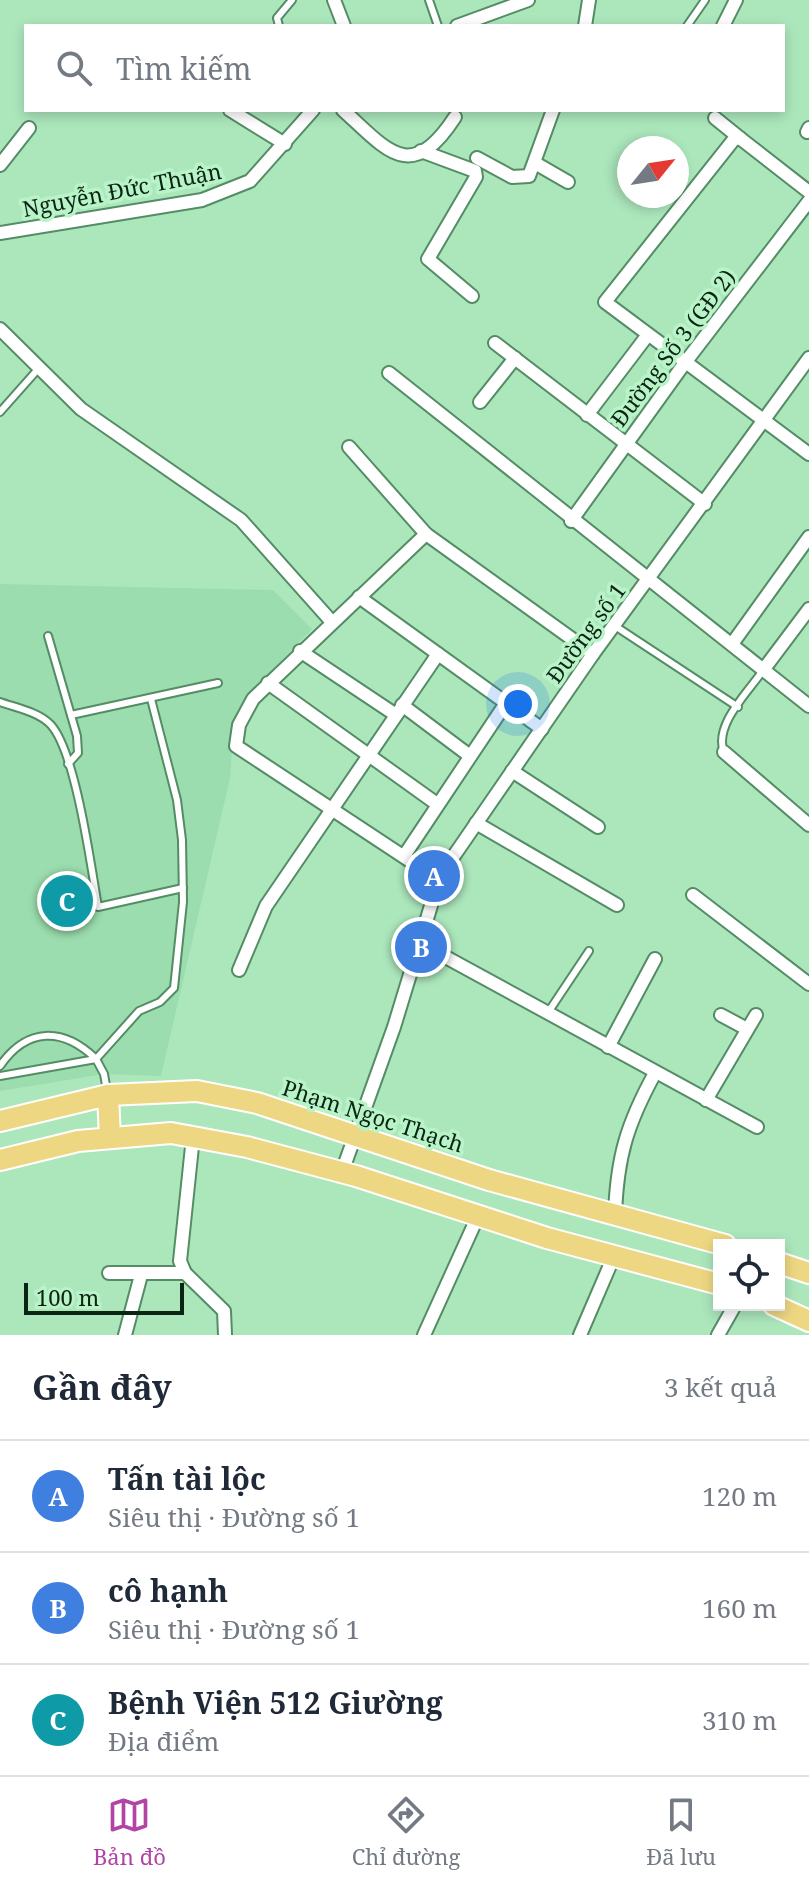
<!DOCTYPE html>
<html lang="vi">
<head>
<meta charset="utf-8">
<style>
	body { margin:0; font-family:"Noto Serif",serif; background:#f2f2f3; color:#1f2937 }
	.controls { position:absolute; right:24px; bottom:24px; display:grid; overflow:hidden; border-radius:0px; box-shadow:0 4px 12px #0003 }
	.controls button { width:72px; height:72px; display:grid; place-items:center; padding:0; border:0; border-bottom:2px solid #e0e1e3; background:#fff; color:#1f2937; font:40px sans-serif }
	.compass { position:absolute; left:617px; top:136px; width:72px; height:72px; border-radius:50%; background:#fff; box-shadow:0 4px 12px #0003; rotate:60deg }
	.scale { position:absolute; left:24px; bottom:20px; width:160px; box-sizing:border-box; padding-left:8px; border:4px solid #0c2414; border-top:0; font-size:22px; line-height:28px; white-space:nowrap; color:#0c2414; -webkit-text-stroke:6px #b9f4c9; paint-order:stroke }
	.you { position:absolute; left:518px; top:704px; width:28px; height:28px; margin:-20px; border:6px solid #fff; border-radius:50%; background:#1a73e8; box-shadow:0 0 0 12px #1a73e833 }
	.badge { display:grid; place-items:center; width:52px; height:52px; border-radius:50%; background:#b144a4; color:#fff; font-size:26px; font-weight:700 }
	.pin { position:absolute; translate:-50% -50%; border:4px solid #fff; box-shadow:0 2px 8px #0006 }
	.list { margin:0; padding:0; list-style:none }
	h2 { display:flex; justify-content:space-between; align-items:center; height:104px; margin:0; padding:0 32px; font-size:34px }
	h2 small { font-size:26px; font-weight:400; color:#747a83 }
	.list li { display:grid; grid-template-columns:52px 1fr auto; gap:24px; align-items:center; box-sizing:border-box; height:112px; padding:0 32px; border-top:2px solid #e0e1e3 }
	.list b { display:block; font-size:30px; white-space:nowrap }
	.list p { margin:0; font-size:26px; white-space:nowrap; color:#747a83 }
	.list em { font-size:26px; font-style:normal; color:#747a83 }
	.icon { flex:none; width:44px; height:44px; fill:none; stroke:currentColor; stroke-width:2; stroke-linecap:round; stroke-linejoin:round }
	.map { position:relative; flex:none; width:809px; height:1335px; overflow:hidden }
	.search { position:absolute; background:#fff; box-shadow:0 4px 12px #0003; left:24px; right:24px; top:24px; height:88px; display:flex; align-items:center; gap:20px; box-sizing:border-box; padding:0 28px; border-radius:0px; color:#747a83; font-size:30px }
	.sheet { height:440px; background:#fff }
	nav { display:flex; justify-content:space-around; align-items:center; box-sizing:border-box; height:112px; border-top:2px solid #e0e1e3; background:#fff; font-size:22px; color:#747a83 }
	nav a { display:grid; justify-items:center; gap:4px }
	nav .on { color:#b144a4 }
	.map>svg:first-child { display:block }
</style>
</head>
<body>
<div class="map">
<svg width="809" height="1335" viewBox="0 0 809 1335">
	<rect width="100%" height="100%" fill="#ace7bc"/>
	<path fill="#9bddae" d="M 0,584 L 273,590 L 312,629 L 247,696 L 234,723 L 230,778 L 161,1076 L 104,1074 L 0,1091 Z"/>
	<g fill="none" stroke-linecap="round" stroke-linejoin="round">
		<g stroke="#548c65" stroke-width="10">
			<g id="service">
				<path d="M 429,0 L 438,26"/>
				<path d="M 279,26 L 277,18 L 292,0"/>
				<path d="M 687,26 L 705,0"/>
				<path d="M 0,412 L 39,368"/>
				<path d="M 615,626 L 738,707"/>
				<path d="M 48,636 L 77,736 L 78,753 L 68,764"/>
				<path d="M 0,702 C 17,708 39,712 51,725 C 76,753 91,867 98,907 L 183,888"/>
				<path d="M 71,715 L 218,683"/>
				<path d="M 724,752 C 713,725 750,690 764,669"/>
				<path d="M 547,1014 L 589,951"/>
				<path d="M 0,1066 C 27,1027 63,1027 96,1059"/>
				<path d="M 0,1076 L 96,1059"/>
				<path d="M 107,1091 L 104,1074 L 96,1059 L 139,1011 L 160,1002 L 174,988 L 183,902 L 182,840 L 177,800 L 151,699"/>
			</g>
		</g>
		<g stroke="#548c65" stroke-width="16">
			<g id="minor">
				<path d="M 334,0 L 344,26"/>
				<path d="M 457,26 L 528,0"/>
				<path d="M 585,26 L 589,0"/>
				<path d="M 723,26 L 736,0"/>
				<path d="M 230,110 L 285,144"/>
				<path d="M 343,110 C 387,150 411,185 455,117"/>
				<path d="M 715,118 L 741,139"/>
				<path d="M 807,132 L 809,128"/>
				<path d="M 421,151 L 475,171 L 476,177 L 428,259 L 472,296"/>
				<path d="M 477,158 L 512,177 L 529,176 L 553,110"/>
				<path d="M 535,163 L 568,182"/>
				<path d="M 0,165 L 29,128"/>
				<path d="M 809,192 L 741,139 L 735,138 L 605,302 L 809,454"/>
				<path d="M 0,233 L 202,200 L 250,181 L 313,110"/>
				<path d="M 0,329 L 81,409 L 241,520 L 331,621"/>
				<path d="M 495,343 L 705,504"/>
				<path d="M 389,373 L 809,706"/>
				<path d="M 480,402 L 515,358"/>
				<path d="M 587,415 L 647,336"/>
				<path d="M 349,447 L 426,534 L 593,654"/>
				<path d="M 571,521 L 684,364 L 809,201"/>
				<path d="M 426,534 L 253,699 L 239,725 L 236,746 L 439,880"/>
				<path d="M 359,597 L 542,729"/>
				<path d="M 732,644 L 809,537"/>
				<path d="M 300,651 L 396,715"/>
				<path d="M 764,669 L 809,609"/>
				<path d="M 268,683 L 437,804"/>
				<path d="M 402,705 L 470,756"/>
				<path d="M 724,752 L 809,825"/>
				<path d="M 512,771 L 598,827"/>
				<path d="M 476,823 L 617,905"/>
				<path d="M 404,856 L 506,703"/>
				<path d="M 693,895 L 809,984"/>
				<path d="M 418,942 L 757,1127"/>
				<path d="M 239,970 L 266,906 L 438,654"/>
				<path d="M 721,1015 L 747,1029"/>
				<path d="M 608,1047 L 655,959"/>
				<path d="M 706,1100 L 756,1015"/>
				<path d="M 193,1137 L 180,1261 L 185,1273 L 224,1311 L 225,1335"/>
				<path d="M 342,1172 L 394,1027 L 440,876 L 593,654 L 809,358"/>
				<path d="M 615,1215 C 617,1157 627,1124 655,1073"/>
				<path d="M 109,1273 L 185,1273"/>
				<path d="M 125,1335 L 141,1275"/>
				<path d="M 424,1335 L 478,1216"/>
				<path d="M 580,1335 L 614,1256"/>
				<path d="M 718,1335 L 735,1305"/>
			</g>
		</g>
		<g stroke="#fff" stroke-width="24">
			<g id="primary">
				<path d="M 108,1095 L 110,1138"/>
				<path d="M 0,1121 L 108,1095 L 197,1091 L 257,1103 L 489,1180 L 725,1245"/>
				<path d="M 0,1160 L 78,1141 L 171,1133 L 193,1137 L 247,1147 L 356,1176 L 547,1238 L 719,1284"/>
				<path d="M 779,1263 L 809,1273"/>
				<path d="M 774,1305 L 809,1321"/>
			</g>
		</g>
		<use href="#service" stroke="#fff" stroke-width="6"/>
		<use href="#minor" stroke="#fff" stroke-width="12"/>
		<use href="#primary" stroke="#eed783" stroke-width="20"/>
	</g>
	<g text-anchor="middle" stroke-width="7" stroke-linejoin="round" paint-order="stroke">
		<g font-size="22" fill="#0c2414" stroke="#b9f4c9">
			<text transform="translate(122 190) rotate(-11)" y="8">Nguyễn Đức Thuận</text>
			<text transform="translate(673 348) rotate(-53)" y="8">Đường Số 3 (GĐ 2)</text>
			<text transform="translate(586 633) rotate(-54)" y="8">Đường số 1</text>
			<text transform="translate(373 1116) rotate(18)" y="8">Phạm Ngọc Thạch</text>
		</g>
	</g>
</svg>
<div class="controls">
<button><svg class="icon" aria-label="locate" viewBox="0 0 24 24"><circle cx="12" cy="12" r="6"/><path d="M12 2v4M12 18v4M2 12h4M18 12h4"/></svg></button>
</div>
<svg class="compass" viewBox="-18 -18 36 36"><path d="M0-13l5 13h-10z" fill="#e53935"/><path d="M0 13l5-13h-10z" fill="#747a83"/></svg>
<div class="scale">100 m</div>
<div class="you"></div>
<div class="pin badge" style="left:434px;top:876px;background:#3f7fe0">A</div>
<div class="pin badge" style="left:421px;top:947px;background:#3f7fe0">B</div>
<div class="pin badge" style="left:67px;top:901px;background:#0f9aa8">C</div>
<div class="search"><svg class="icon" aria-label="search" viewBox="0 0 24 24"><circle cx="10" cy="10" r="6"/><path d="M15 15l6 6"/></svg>Tìm kiếm</div>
</div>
<section class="sheet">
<h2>Gần đây<small>3 kết quả</small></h2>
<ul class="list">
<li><span class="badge" style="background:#3f7fe0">A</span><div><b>Tấn tài lộc</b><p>Siêu thị · Đường số 1</p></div><em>120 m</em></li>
<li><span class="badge" style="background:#3f7fe0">B</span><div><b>cô hạnh</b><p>Siêu thị · Đường số 1</p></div><em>160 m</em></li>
<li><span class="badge" style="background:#0f9aa8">C</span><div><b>Bệnh Viện 512 Giường</b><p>Địa điểm</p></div><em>310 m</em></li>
</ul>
</section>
<nav>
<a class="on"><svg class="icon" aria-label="map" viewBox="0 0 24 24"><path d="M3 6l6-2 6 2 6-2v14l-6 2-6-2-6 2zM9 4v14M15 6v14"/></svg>Bản đồ</a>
<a><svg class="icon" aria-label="directions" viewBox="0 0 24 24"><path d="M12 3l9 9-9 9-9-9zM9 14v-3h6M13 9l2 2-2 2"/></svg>Chỉ đường</a>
<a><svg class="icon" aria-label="saved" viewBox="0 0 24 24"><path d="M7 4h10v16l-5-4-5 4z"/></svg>Đã lưu</a>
</nav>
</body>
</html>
